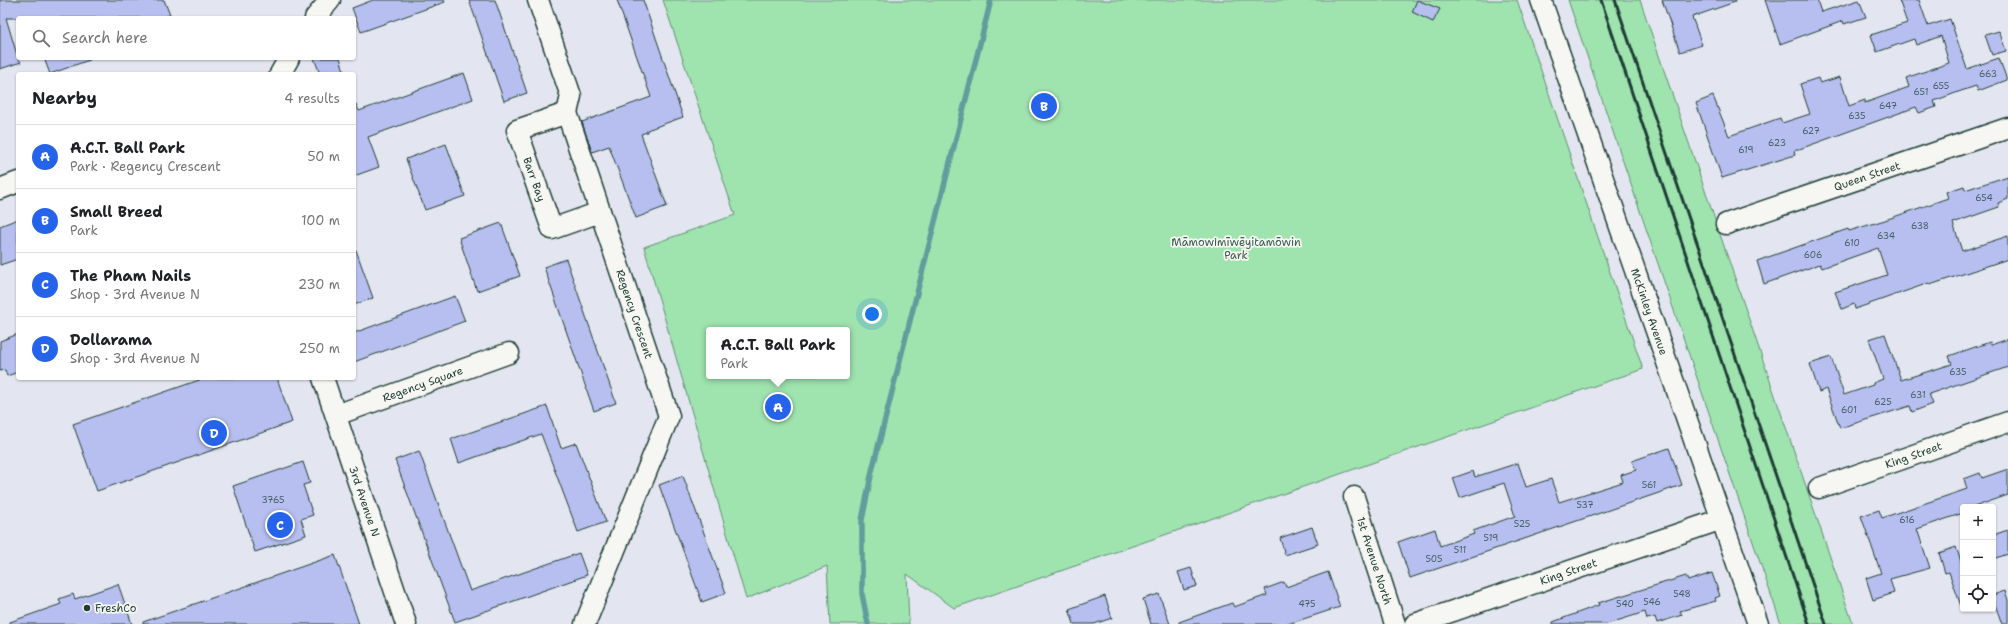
<!DOCTYPE html>
<html lang="en">
<head>
<meta charset="utf-8">
<style>
	body { margin:0; font-family:"Shantell Sans",sans-serif; background:#f6f6f6; color:#202124 }
	.controls { position:absolute; right:12px; bottom:12px; display:grid; overflow:hidden; border-radius:4px; box-shadow:0 1px 3px #0004 }
	.controls button { width:36px; height:36px; display:grid; place-items:center; padding:0; border:0; border-bottom:1px solid #e0e0e0; background:#fff; color:#202124; font:20px sans-serif }
	.you { position:absolute; left:872px; top:314px; width:14px; height:14px; margin:-10px; border:3px solid #fff; border-radius:50%; background:#1a73e8; box-shadow:0 0 0 6px #1a73e833 }
	.badge { display:grid; place-items:center; width:26px; height:26px; border-radius:50%; background:#2563eb; color:#fff; font-size:13px; font-weight:700 }
	.pin { position:absolute; translate:-50% -50%; border:2px solid #fff; box-shadow:0 1px 4px #0006 }
	.popup { position:absolute; left:706px; top:327px; width:144px; height:52px; box-sizing:border-box; display:grid; place-content:center; border-radius:4px; background:#fff; filter:drop-shadow(0 1px 3px #0005); font-size:13px; white-space:nowrap; color:#757577 }
	.popup b { font-size:15px; color:#202124 }
	.popup::after { content:''; position:absolute; left:50%; top:100%; margin-left:-8px; border:8px solid transparent; border-top-color:#fff }
	.list { margin:0; padding:0; list-style:none }
	h2 { display:flex; justify-content:space-between; align-items:center; height:52px; margin:0; padding:0 16px; font-size:17px }
	h2 small { font-size:13px; font-weight:400; color:#757577 }
	.list li { display:grid; grid-template-columns:26px 1fr auto; gap:12px; align-items:center; box-sizing:border-box; height:64px; padding:0 16px; border-top:1px solid #e0e0e0 }
	.list b { display:block; font-size:15px; white-space:nowrap }
	.list p { margin:0; font-size:13px; white-space:nowrap; color:#757577 }
	.list em { font-size:13px; font-style:normal; color:#757577 }
	.icon { flex:none; width:22px; height:22px; fill:none; stroke:currentColor; stroke-width:2; stroke-linecap:round; stroke-linejoin:round }
	.map { position:relative; flex:none; width:2008px; height:624px; overflow:hidden }
	.search { position:absolute; background:#fff; box-shadow:0 1px 3px #0004; left:16px; top:16px; width:340px; height:44px; display:flex; align-items:center; gap:10px; box-sizing:border-box; padding:0 14px; border-radius:4px; color:#757577; font-size:15px }
	.panel { position:absolute; background:#fff; box-shadow:0 1px 3px #0004; left:16px; top:72px; width:340px; height:308px; border-radius:4px }
	.map>svg:first-child { display:block }
</style>
</head>
<body>
<div class="map">
<svg width="2008" height="624" viewBox="0 0 2008 624">
	<rect width="100%" height="100%" fill="#e3e6f1"/>
	<filter id="ink" filterUnits="userSpaceOnUse"><feTurbulence type="fractalNoise" baseFrequency=".025" numOctaves="2"/><feDisplacementMap in="SourceGraphic" scale="8" xChannelSelector="R" yChannelSelector="G"/><feConvolveMatrix kernelMatrix="1 2 1 2 8 2 1 2 1" color-interpolation-filters="sRGB"/></filter>
	<g filter="url(#ink)">
		<g fill="#9fe3af" stroke="#5f9072" fill-rule="evenodd">
			<path d="M 663,0 L 1517,0 L 1643,369 L 954,608 L 907,574 L 909,624 L 830,624 L 827,566 L 746,599 L 644,247 L 735,215 ZM 709,330 L 847,330 L 847,376 L 709,376 Z"/>
			<path d="M 1568,0 L 1640,0 L 1853,624 L 1781,624 Z"/>
		</g>
		<g fill="none" stroke-linecap="round" stroke-linejoin="round">
			<path stroke="#609d9c" stroke-width="5.5" d="M 868,624 L 862,594 L 862,520 L 872,471 L 991,0"/>
		</g>
		<g fill="#b7bff0" stroke="#1f3d34">
			<path d="M 0,0 L 164,0 L 170,15 L 161,18 L 6,18 L 18,58 L 21,62 L 0,69 Z"/>
			<path d="M 373,0 L 444,0 L 445,2 L 361,32 L 352,8 Z"/>
			<path d="M 469,0 L 495,0 L 527,93 L 504,101 Z"/>
			<path d="M 617,0 L 643,0 L 683,117 L 647,130 L 647,132 L 641,134 L 667,206 L 636,218 L 609,146 L 592,152 L 582,122 L 651,97 Z"/>
			<path d="M 1417,0 L 1440,9 L 1433,22 L 1412,12 Z"/>
			<path d="M 1662,0 L 1735,0 L 1735,2 L 1692,17 L 1702,45 L 1680,52 Z"/>
			<path d="M 1765,0 L 1817,0 L 1821,12 L 1859,0 L 1866,17 L 1844,24 L 1843,21 L 1780,44 Z"/>
			<path d="M 1899,0 L 1919,0 L 1928,26 L 1950,19 L 1967,69 L 1999,58 L 2007,80 L 1978,91 L 1976,86 L 1961,91 L 1934,101 L 1936,107 L 1919,113 L 1916,107 L 1794,151 L 1795,155 L 1722,178 L 1696,103 L 1713,96 L 1729,136 L 1780,118 L 1782,123 L 1810,114 L 1800,84 L 1818,78 L 1820,83 L 1840,77 L 1849,106 L 1865,100 L 1865,103 L 1909,87 L 1906,78 L 1949,63 L 1941,36 L 1916,45 L 1914,39 L 1877,52 L 1871,35 L 1907,23 Z"/>
			<path d="M 1999,31 L 2006,51 L 1992,55 L 1985,35 Z"/>
			<path d="M 44,58 L 89,58 L 89,60 L 50,74 Z"/>
			<path d="M 314,58 L 340,58 L 345,74 L 320,74 Z"/>
			<path d="M 464,73 L 473,99 L 368,137 L 379,167 L 354,176 L 354,104 L 356,104 L 359,111 Z"/>
			<path d="M 446,144 L 465,196 L 425,210 L 406,159 Z"/>
			<path d="M 2008,176 L 2008,199 L 1998,203 L 1999,207 L 1953,223 L 1962,251 L 2008,236 L 2008,259 L 1930,285 L 1929,283 L 1855,309 L 1854,304 L 1842,309 L 1835,292 L 1887,275 L 1878,248 L 1822,268 L 1820,264 L 1764,284 L 1757,261 L 1848,229 L 1849,231 L 1885,220 L 1948,198 L 1946,192 L 1964,186 L 1965,190 Z"/>
			<path d="M 18,219 L 18,259 L 0,265 L 0,226 Z"/>
			<path d="M 501,223 L 520,276 L 477,291 L 459,238 Z"/>
			<path d="M 356,250 L 373,298 L 354,305 L 354,251 Z"/>
			<path d="M 566,259 L 616,403 L 594,411 L 544,267 Z"/>
			<path d="M 455,296 L 465,321 L 354,362 L 354,333 Z"/>
			<path d="M 18,334 L 18,372 L 7,376 L 5,370 L 0,371 L 0,341 Z"/>
			<path d="M 1885,334 L 1901,380 L 1952,364 L 1949,356 L 1990,342 L 1991,345 L 2008,339 L 2008,367 L 1929,394 L 1933,404 L 1912,412 L 1910,406 L 1840,428 L 1826,389 L 1819,392 L 1810,364 L 1831,357 L 1844,395 L 1873,385 L 1873,383 L 1883,379 L 1869,339 Z"/>
			<path d="M 205,378 L 277,378 L 292,422 L 97,491 L 73,424 Z"/>
			<path d="M 547,406 L 561,448 L 576,443 L 606,522 L 578,532 L 541,434 L 459,463 L 451,439 Z"/>
			<path d="M 1669,448 L 1682,485 L 1410,578 L 1398,542 L 1435,529 L 1440,546 L 1474,534 L 1473,531 L 1515,516 L 1504,483 L 1460,498 L 1453,478 L 1473,471 L 1475,477 L 1518,463 L 1526,487 L 1551,479 L 1559,502 L 1623,482 L 1621,475 L 1636,470 L 1632,461 Z"/>
			<path d="M 419,451 L 470,591 L 579,553 L 587,575 L 455,622 L 395,460 Z"/>
			<path d="M 303,462 L 310,483 L 303,485 L 313,515 L 301,519 L 306,535 L 255,552 L 233,486 Z"/>
			<path d="M 2008,469 L 2008,495 L 1974,507 L 1963,507 L 1963,513 L 1917,529 L 1930,568 L 1890,579 L 1894,593 L 1873,600 L 1866,578 L 1881,573 L 1861,516 L 1879,510 L 1882,518 L 1967,489 L 1964,479 L 1980,473 L 1982,478 Z"/>
			<path d="M 683,476 L 726,593 L 702,602 L 659,485 Z"/>
			<path d="M 1312,527 L 1318,544 L 1285,555 L 1280,538 Z"/>
			<path d="M 2008,530 L 2008,554 L 1996,558 L 1993,550 L 1993,535 Z"/>
			<path d="M 1956,547 L 1963,567 L 1963,606 L 1961,606 L 1949,572 L 1945,573 L 1939,553 Z"/>
			<path d="M 335,555 L 359,624 L 143,624 L 143,622 Z"/>
			<path d="M 1191,568 L 1197,586 L 1184,590 L 1178,572 Z"/>
			<path d="M 1328,572 L 1340,607 L 1288,624 L 1179,624 L 1179,622 L 1232,603 L 1234,607 L 1267,595 L 1265,589 L 1284,582 L 1286,587 Z"/>
			<path d="M 1712,573 L 1720,596 L 1715,598 L 1716,601 L 1680,611 L 1682,615 L 1657,623 L 1655,617 L 1647,619 L 1645,612 L 1607,624 L 1553,624 L 1553,622 L 1599,605 L 1598,603 L 1686,576 L 1688,581 Z"/>
			<path d="M 118,584 L 132,624 L 10,624 L 10,622 L 61,604 L 59,599 L 73,594 L 75,599 Z"/>
			<path d="M 2005,591 L 2008,600 L 2008,624 L 2002,624 L 1993,599 L 1993,595 Z"/>
			<path d="M 1159,594 L 1170,624 L 1151,624 L 1143,599 Z"/>
			<path d="M 1105,596 L 1112,618 L 1094,624 L 1074,624 L 1069,609 Z"/>
		</g>
		<g fill="none" stroke-linecap="round" stroke-linejoin="round">
			<g stroke="#1f3d34" stroke-width="23">
				<g id="minor">
					<path id="s1" d="M 538,0 L 571,96 L 567,113 L 669,416 L 585,624"/>
					<path id="s2" d="M 1541,0 L 1758,624"/>
					<path d="M 315,18 L 330,0"/>
					<path d="M 280,74 L 289,58"/>
					<path id="s3" d="M 567,113 L 517,130 L 552,229 L 600,212"/>
					<path d="M 0,189 L 18,182"/>
					<path id="s4" d="M 1726,224 L 2008,128"/>
					<path id="s5" d="M 323,378 L 406,624"/>
					<path id="s6" d="M 336,415 L 509,353"/>
					<path id="s7" d="M 1819,488 L 2008,422"/>
					<path id="s8" d="M 1354,497 L 1395,624"/>
					<path id="s9" d="M 1415,624 L 1722,519"/>
				</g>
			</g>
			<use href="#minor" stroke="#f6f6f2" stroke-width="20"/>
			<g stroke="#1f3d34" stroke-width="3">
				<path d="M 1601,0 L 1809,624"/>
				<path d="M 1615,0 L 1826,624"/>
			</g>
		</g>
	</g>
	<circle fill="#1f3d34" stroke="#f6f6f2" stroke-width="1.5" cx="87" cy="608" r="4"/>
	<g text-anchor="middle" stroke-width="3.5" stroke-linejoin="round" paint-order="stroke">
		<g font-size="9" fill="#455e63">
			<text x="1988" y="77">663</text>
			<text x="1941" y="89">655</text>
			<text x="1921" y="95">651</text>
			<text x="1888" y="109">647</text>
			<text x="1857" y="119">635</text>
			<text x="1811" y="134">627</text>
			<text x="1777" y="146">623</text>
			<text x="1746" y="153">619</text>
			<text x="1984" y="201">654</text>
			<text x="1920" y="229">638</text>
			<text x="1886" y="239">634</text>
			<text x="1852" y="246">610</text>
			<text x="1813" y="258">606</text>
			<text x="1958" y="375">635</text>
			<text x="1918" y="398">631</text>
			<text x="1883" y="405">625</text>
			<text x="1849" y="413">601</text>
			<text x="1649" y="488">561</text>
			<text x="273" y="503">3765</text>
			<text x="1585" y="508">537</text>
			<text x="1907" y="523">616</text>
			<text x="1522" y="527">525</text>
			<text x="1491" y="541">519</text>
			<text x="1460" y="553">511</text>
			<text x="1434" y="562">505</text>
			<text x="1682" y="597">548</text>
			<text x="1652" y="605">546</text>
			<text x="1307" y="607">475</text>
			<text x="1625" y="607">540</text>
		</g>
		<g font-size="11" fill="#1f3d34" stroke="#f6f6f2">
			<text dy="4" stroke="none"><textPath href="#s4" startOffset="149">Queen Street</textPath></text>
			<text dy="4" stroke="none"><textPath href="#s3" startOffset="105">Barr Bay</textPath></text>
			<text dy="4" stroke="none"><textPath href="#s2" startOffset="330">McKinley Avenue</textPath></text>
			<text dy="4" stroke="none"><textPath href="#s1" startOffset="331">Regency Crescent</textPath></text>
			<text dy="4" stroke="none"><textPath href="#s6" startOffset="92">Regency Square</textPath></text>
			<text dy="4" stroke="none"><textPath href="#s7" startOffset="100">King Street</textPath></text>
			<text dy="4" stroke="none"><textPath href="#s5" startOffset="130">3rd Avenue N</textPath></text>
			<text dy="4" stroke="none"><textPath href="#s8" startOffset="67">1st Avenue North</textPath></text>
			<text dy="4" stroke="none"><textPath href="#s9" startOffset="162">King Street</textPath></text>
		</g>
		<g font-size="11" fill="#395e4d" stroke="#f6f6f2">
			<text x="1236" y="246">Māmowimīwēyitamōwin<tspan x="1236" dy="13">Park</tspan></text>
		</g>
		<g font-size="11" fill="#1f3d34" stroke="#f6f6f2" text-anchor="start">
			<text x="95" y="612">FreshCo</text>
		</g>
	</g>
</svg>
<div class="controls">
<button>+</button>
<button>−</button>
<button><svg class="icon" aria-label="locate" viewBox="0 0 24 24"><circle cx="12" cy="12" r="6"/><path d="M12 2v4M12 18v4M2 12h4M18 12h4"/></svg></button>
</div>
<div class="you"></div>
<div class="pin badge" style="left:778px;top:407px">A</div>
<div class="popup"><b>A.C.T. Ball Park</b>Park</div>
<div class="pin badge" style="left:1044px;top:106px">B</div>
<div class="pin badge" style="left:280px;top:525px">C</div>
<div class="pin badge" style="left:214px;top:433px">D</div>
<div class="search"><svg class="icon" aria-label="search" viewBox="0 0 24 24"><circle cx="10" cy="10" r="6"/><path d="M15 15l6 6"/></svg>Search here</div>
<section class="panel">
<h2>Nearby<small>4 results</small></h2>
<ul class="list">
<li><span class="badge">A</span><div><b>A.C.T. Ball Park</b><p>Park · Regency Crescent</p></div><em>50 m</em></li>
<li><span class="badge">B</span><div><b>Small Breed</b><p>Park</p></div><em>100 m</em></li>
<li><span class="badge">C</span><div><b>The Pham Nails</b><p>Shop · 3rd Avenue N</p></div><em>230 m</em></li>
<li><span class="badge">D</span><div><b>Dollarama</b><p>Shop · 3rd Avenue N</p></div><em>250 m</em></li>
</ul>
</section>
</div>
</body>
</html>
